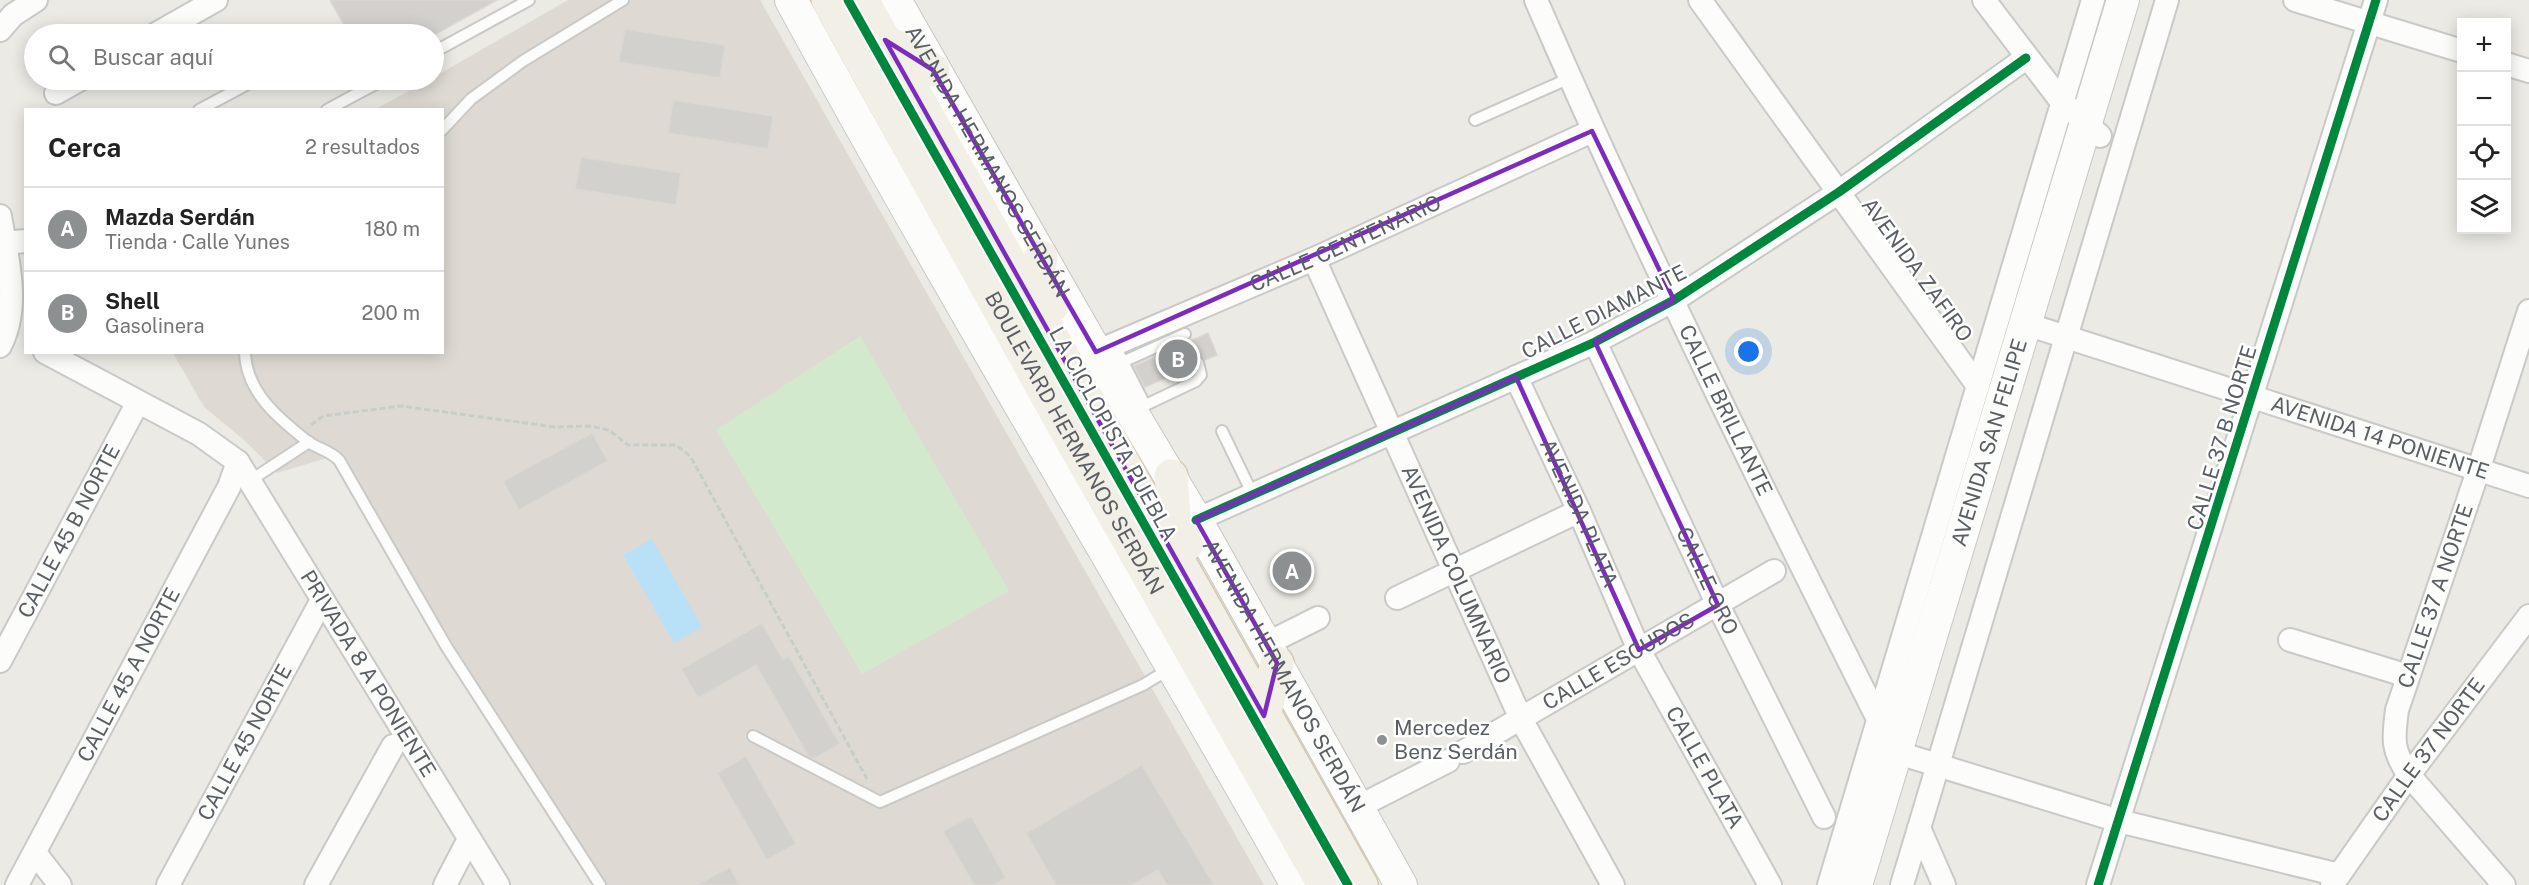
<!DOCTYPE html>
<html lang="es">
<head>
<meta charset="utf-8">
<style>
	body { margin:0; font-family:"Public Sans",sans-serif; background:#f2f2f2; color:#222 }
	.controls { position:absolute; right:18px; top:18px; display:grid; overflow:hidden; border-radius:0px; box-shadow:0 3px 15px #0003 }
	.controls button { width:54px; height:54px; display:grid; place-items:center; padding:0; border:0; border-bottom:2px solid #e0e0e0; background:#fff; color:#222; font:30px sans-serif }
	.you { position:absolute; left:1749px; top:352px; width:21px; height:21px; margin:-15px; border:4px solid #fff; border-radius:50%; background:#1a73e8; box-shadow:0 0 0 9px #1a73e833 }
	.badge { display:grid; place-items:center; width:39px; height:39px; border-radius:50%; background:#8d9091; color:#fff; font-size:20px; font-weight:700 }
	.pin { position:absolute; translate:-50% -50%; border:3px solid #fff; box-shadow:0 2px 6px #0006 }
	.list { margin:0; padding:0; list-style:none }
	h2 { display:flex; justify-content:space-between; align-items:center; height:78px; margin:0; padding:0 24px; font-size:26px }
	h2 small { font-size:20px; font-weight:400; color:#767676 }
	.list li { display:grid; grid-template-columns:39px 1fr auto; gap:18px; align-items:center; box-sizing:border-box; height:84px; padding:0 24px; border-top:2px solid #e0e0e0 }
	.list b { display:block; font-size:22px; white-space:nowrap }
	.list p { margin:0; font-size:20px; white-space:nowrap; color:#767676 }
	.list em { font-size:20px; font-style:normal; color:#767676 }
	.icon { flex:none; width:33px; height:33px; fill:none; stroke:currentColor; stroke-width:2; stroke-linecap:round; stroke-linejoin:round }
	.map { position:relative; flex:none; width:2529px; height:885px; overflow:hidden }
	.search { position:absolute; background:#fff; box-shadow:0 3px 15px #0003; left:24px; top:24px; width:420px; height:66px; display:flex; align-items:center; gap:15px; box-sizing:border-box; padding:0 21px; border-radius:33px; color:#767676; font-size:22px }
	.panel { position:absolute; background:#fff; box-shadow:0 3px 15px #0003; left:24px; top:108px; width:420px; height:246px; border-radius:0px }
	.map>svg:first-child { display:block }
</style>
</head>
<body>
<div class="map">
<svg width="2529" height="885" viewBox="0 0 2529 885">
	<rect width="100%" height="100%" fill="#eceae4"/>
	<path fill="#dedad3" d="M 568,0 L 760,0 L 1264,885 L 596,885 L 330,457 L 277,473 L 244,440 L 204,407 L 173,353 L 442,352 L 442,110 L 376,109 L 429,80 L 434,80 L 434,77 Z"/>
	<path fill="#d3e9cd" d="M 860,336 L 1009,591 L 862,674 L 716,430 Z"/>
	<path fill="#b8e1f7" d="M 652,539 L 702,627 L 674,643 L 623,555 Z"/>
	<g fill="#d3d1ce" stroke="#dbd8d4" stroke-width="1.5">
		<path d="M 330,0 L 497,0 L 436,34 L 349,34 Z"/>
		<path d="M 625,29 L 725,45 L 720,78 L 619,62 Z"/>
		<path d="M 673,100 L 773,116 L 768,149 L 668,133 Z"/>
		<path d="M 581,157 L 681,173 L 676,205 L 575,189 Z"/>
		<path d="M 1208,333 L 1217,355 L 1205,360 L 1196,356 L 1191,360 L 1191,367 L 1145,387 L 1134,366 Z"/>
		<path d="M 592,433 L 608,461 L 519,510 L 503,481 Z"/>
		<path d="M 762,623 L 783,660 L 789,656 L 840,744 L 813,759 L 809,757 L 756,665 L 698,698 L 681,669 Z"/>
		<path d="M 746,756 L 796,844 L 767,860 L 717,773 Z"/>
		<path d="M 1142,765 L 1214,885 L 1167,885 L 1158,870 L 1132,885 L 1056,885 L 1026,833 Z"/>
		<path d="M 971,816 L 1006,878 L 993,885 L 974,885 L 943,831 Z"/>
		<path d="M 730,867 L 739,885 L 697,885 Z"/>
	</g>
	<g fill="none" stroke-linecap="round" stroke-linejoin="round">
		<g stroke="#c9c9c8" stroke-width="14">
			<g id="lane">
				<path d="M 434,52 L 529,0"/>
				<path d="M 364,90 L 384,80"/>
				<path d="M 199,110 L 255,80"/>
				<path d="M 327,110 L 364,90 L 358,80"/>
				<path d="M 1475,120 L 1570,78"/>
				<path d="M 442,130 L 471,99 L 523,61 L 623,0"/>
				<path d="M 1114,344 L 1145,405"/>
				<path d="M 245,352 C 246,392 278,418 307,441 C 318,449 329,450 339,460 L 446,646 L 600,885"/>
				<path d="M 1109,368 L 1185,334"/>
				<path d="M 1133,411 L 1196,381 L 1201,375 L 1198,363"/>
				<path d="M 1222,431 L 1253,495"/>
				<path d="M 251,480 L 309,442"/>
				<path d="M 753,736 L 880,802 L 1143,685 L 1171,668"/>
			</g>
		</g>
		<g stroke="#c9c9c8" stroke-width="26">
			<g id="street">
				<path id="s1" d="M 1536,0 C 1641,243 1759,482 1878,719"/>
				<path d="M 1700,0 L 1978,386"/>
				<path d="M 1984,0 L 2061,101 L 2100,136"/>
				<path d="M 2295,0 L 2462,51"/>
				<path d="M 0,30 L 13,15 L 36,0"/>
				<path d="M 156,34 L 216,0"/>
				<path d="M 2506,64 L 2529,71"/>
				<path d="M 56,93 L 79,80"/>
				<path d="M 0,216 C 7,258 21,306 0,346"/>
				<path d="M 4,243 L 26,241"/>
				<path id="s2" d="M 1314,259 L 1521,719 L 1613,885"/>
				<path id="s3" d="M 2026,324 L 2529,486"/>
				<path id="s4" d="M 1595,342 L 1718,605 L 1824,817"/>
				<path id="s5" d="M 45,352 L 199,434 L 238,462 L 498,885"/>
				<path id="s6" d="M 1096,352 L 1314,259 L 1592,131"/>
				<path id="s7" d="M 1516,377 L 1579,511 L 1639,650 L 1770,885"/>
				<path d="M 1196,520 L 1595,342 L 1674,300 L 1839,192 L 2026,58"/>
				<path d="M 1397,598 L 1579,511"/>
				<path d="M 2290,640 L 2408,676"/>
				<path d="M 1266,644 L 1318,618"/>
				<path id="s8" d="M 0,661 L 138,402"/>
				<path id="s9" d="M 1463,752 L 1774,571"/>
				<path d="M 1895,752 L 2119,821 L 2339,875"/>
				<path d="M 1358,807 L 1448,761"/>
				<path d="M 1919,828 L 1944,885"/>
				<path d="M 35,853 L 60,885"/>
				<path id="s10" d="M 17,885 L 229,487 L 238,462"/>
				<path id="s11" d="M 168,885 L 322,600"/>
				<path d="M 316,885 L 393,746"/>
				<path d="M 445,885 L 469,839"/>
				<path d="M 1829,885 L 2093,0"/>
				<path d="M 1902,885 L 2167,0"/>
				<path d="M 2098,885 L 2376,0"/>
				<path id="s12" d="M 2332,885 L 2409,775 L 2529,616"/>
				<path id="s13" d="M 2504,885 L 2409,775 C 2392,751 2393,739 2397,710 L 2478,471 L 2529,311"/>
			</g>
		</g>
		<g stroke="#c7c8c6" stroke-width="34">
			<g id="secondary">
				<path d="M 791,0 C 953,298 1130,589 1297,885"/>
				<path id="s14" d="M 895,0 L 1096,352 L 1196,520 L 1401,885"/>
				<path id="s15" d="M 1856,885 L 2123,0"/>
			</g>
		</g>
		<g stroke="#d6c8b0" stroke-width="36">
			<g id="primary">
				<path id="s16" d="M 828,0 L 1067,432 L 1324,885"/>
				<path d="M 862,0 L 1361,885"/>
				<path d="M 886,41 L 933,70"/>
				<path d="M 1041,257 C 1036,277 1043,289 1052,306"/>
				<path d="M 1171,476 L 1174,517 L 1186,545"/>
				<path d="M 1264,716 L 1277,663"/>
			</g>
		</g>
		<path stroke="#c7cdc9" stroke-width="3" stroke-dasharray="6 3" stroke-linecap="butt" d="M 311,425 L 323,416 L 401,406 L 555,427 L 590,426 L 609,430 L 628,445 L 676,445 L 690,456 L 699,472 L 867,779"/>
		<use href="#lane" stroke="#fcfcfb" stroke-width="10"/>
		<use href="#street" stroke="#fcfcfb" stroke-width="22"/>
		<use href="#secondary" stroke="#fcfcfb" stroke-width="32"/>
		<use href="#primary" stroke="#f2efe7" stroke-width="33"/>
		<g stroke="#fff" stroke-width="13">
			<g id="cycleway">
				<path d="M 848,0 L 1348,885"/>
				<path d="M 1196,520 L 1595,342 L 1674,300 L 1839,192 L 2026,58"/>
				<path d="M 2098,885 L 2376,0"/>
			</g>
		</g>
		<use href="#cycleway" stroke="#00873e" stroke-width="9"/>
	</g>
	<path fill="none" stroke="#7b2cbf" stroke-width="4.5" stroke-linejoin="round" d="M 885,40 L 933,70 L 1096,352 L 1592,131 L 1674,300 L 1595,342 L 1718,605 L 1639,650 L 1516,377 L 1196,520 L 1277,663 L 1264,716 Z"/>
	<circle fill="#8d9091" stroke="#fff" stroke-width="2" cx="1382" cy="740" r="6"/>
	<g text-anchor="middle" stroke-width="5" stroke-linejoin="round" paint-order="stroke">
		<g font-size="21" fill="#5a5f64" stroke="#fff">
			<text dy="7" stroke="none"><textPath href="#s14" startOffset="186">AVENIDA HERMANOS SERDÁN</textPath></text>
			<text dy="7" stroke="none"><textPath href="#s6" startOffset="272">CALLE CENTENARIO</textPath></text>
			<text transform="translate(1917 270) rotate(54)" y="7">AVENIDA ZAFIRO</text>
			<text transform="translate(1604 312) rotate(-27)" y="7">CALLE DIAMANTE</text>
			<text dy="7" stroke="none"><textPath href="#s1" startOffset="452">CALLE BRILLANTE</textPath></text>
			<text transform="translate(1113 434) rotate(61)" y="7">LA CICLOPISTA PUEBLA</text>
			<text transform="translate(2222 438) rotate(-73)" y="7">CALLE 37 B NORTE</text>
			<text dy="7" stroke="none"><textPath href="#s3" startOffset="372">AVENIDA 14 PONIENTE</textPath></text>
			<text dy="7" stroke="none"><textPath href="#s16" startOffset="507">BOULEVARD HERMANOS SERDÁN</textPath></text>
			<text dy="7" stroke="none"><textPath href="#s15" startOffset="462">AVENIDA SAN FELIPE</textPath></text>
			<text dy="7" stroke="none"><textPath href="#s7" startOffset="150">AVENIDA PLATA</textPath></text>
			<text dy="7" stroke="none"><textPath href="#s8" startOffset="147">CALLE 45 B NORTE</textPath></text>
			<text dy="7" stroke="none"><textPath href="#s2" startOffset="346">AVENIDA COLUMNARIO</textPath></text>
			<text dy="7" stroke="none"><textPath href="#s4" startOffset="264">CALLE ORO</textPath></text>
			<text dy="7" stroke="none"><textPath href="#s13" startOffset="334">CALLE 37 A NORTE</textPath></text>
			<text dy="7" stroke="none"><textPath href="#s9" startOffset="180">CALLE ESCUDOS</textPath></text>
			<text dy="7" stroke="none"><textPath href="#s5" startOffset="471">PRIVADA 8 A PONIENTE</textPath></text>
			<text dy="7" stroke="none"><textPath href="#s10" startOffset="238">CALLE 45 A NORTE</textPath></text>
			<text dy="7" stroke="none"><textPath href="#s14" startOffset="780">AVENIDA HERMANOS SERDÁN</textPath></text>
			<text dy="7" stroke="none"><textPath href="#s11" startOffset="162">CALLE 45 NORTE</textPath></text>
			<text dy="7" stroke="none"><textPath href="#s12" startOffset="166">CALLE 37 NORTE</textPath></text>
			<text dy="7" stroke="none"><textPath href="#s7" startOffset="434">CALLE PLATA</textPath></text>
		</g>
		<g font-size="21" fill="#5a5f64" stroke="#fff" text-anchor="start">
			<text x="1394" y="735">Mercedez<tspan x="1394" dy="24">Benz Serdán</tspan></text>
		</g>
	</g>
</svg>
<div class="controls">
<button>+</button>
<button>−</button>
<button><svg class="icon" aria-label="locate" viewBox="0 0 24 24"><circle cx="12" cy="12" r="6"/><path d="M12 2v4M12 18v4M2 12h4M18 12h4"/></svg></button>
<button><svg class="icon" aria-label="layers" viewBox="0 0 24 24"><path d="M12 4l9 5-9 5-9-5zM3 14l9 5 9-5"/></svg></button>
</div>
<div class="you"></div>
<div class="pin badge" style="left:1292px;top:571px">A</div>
<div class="pin badge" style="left:1178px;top:359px">B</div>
<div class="search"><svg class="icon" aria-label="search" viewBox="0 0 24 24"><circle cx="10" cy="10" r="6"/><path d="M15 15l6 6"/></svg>Buscar aquí</div>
<section class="panel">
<h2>Cerca<small>2 resultados</small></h2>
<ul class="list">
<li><span class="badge">A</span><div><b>Mazda Serdán</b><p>Tienda · Calle Yunes</p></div><em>180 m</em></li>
<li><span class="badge">B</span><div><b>Shell</b><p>Gasolinera</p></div><em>200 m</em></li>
</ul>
</section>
</div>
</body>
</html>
